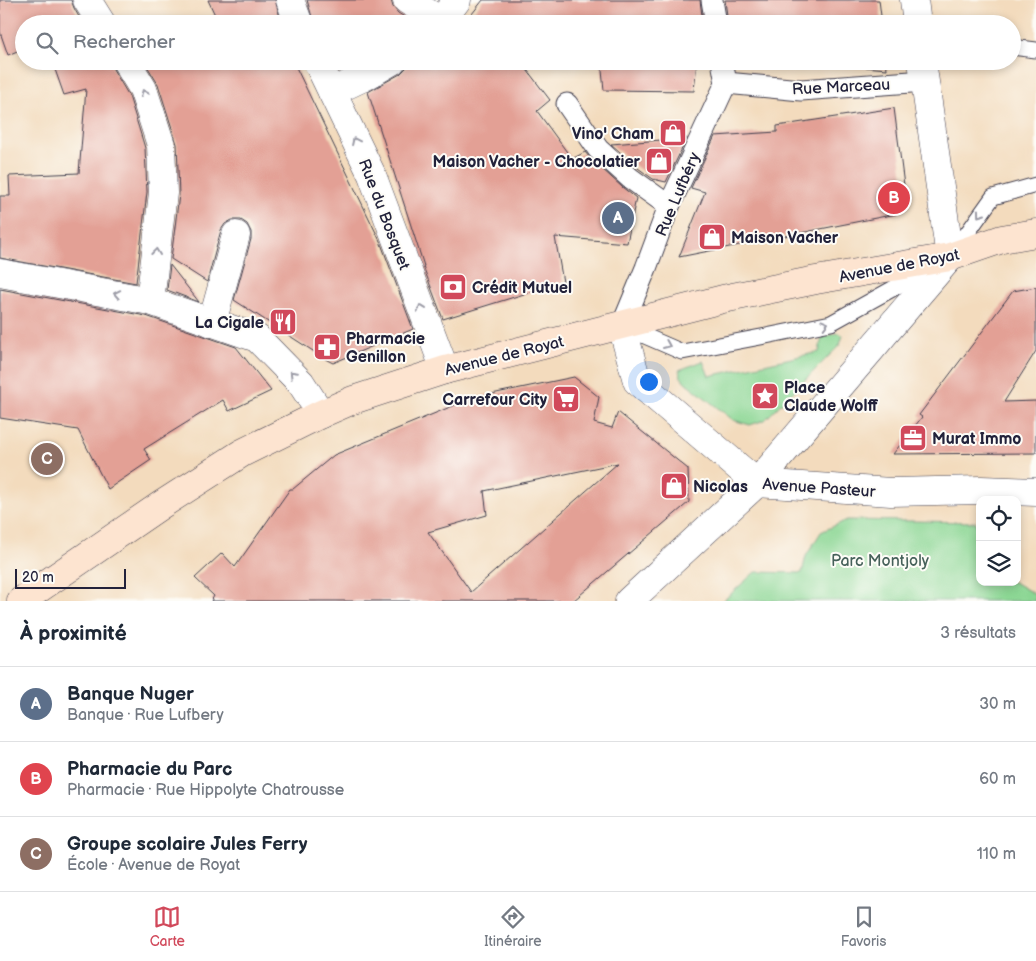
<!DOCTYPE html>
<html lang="fr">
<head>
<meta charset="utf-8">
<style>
	body { margin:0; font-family:"Balsamiq Sans",sans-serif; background:#f2f2f3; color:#1f2937 }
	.controls { position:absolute; right:15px; bottom:15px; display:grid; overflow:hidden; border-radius:10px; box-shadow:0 2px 8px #0003 }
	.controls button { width:45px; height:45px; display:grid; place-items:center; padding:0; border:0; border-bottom:1px solid #e0e1e3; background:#fff; color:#1f2937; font:25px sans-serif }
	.scale { position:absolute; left:15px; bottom:12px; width:111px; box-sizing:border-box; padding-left:5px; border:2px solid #22223b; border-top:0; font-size:14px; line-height:18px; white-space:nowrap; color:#22223b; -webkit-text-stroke:4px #fdfcf7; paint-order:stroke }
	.you { position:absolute; left:648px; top:381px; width:18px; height:18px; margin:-12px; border:4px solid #fff; border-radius:50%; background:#1a73e8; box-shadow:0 0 0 8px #1a73e833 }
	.badge { display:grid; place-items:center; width:32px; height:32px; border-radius:50%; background:#d1495b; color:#fff; font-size:16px; font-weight:700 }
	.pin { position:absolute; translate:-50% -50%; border:2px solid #fff; box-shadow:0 1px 5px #0006 }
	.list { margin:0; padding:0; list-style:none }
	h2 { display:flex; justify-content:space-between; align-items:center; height:65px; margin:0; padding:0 20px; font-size:21px }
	h2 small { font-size:16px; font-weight:400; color:#747a83 }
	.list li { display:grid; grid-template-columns:32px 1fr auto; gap:15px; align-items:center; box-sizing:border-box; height:75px; padding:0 20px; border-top:1px solid #e0e1e3 }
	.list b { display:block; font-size:19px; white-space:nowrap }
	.list p { margin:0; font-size:16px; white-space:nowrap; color:#747a83 }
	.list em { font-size:16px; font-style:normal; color:#747a83 }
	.icon { flex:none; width:28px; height:28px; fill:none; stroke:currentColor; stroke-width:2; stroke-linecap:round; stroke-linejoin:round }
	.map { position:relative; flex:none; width:1036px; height:601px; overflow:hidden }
	.search { position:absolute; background:#fff; box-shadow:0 2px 8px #0003; left:15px; right:15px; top:15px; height:55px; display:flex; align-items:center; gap:12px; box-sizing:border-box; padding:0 18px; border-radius:28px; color:#747a83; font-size:19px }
	.sheet { height:290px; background:#fff }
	nav { display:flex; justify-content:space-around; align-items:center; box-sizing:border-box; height:70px; border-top:1px solid #e0e1e3; background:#fff; font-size:14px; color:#747a83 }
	nav a { display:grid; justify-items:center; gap:2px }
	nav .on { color:#d1495b }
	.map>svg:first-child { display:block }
</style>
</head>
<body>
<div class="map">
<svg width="1036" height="601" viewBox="0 0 1036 601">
	<rect width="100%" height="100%" fill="#fdfcf7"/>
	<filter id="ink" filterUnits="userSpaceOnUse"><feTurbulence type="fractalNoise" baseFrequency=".02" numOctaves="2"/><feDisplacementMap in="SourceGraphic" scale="10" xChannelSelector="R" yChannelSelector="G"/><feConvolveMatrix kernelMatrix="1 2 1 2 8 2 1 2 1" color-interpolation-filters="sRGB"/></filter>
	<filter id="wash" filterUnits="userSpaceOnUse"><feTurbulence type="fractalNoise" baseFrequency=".0096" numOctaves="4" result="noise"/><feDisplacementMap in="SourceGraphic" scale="20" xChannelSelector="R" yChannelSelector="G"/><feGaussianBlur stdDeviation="1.12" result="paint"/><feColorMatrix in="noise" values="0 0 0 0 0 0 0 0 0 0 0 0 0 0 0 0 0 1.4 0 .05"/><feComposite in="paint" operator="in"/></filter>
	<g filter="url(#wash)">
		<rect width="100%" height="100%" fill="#f3dbbd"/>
		<g fill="#8ad693" stroke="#567c67">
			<path d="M 838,333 L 843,335 L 840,345 L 765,420 L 750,425 L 733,420 L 685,382 L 681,377 L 679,370 L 703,361 L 709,376 L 819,352 L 822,337 Z"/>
			<path d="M 847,520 L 976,522 L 980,537 L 980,582 L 1014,582 L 1036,595 L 1036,601 L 723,601 L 755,572 L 802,573 L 806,556 L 821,532 Z"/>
		</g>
		<g id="blocks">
			<g fill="#e3a095" fill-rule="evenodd">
				<path d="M 0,0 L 71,0 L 74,8 L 83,24 L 24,24 L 24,48 L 8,55 L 0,32 Z"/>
				<path d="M 208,0 L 275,0 L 282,24 L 210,24 L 207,19 L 215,15 Z"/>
				<path d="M 307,0 L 391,0 L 393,7 L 398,13 L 416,24 L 314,24 Z"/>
				<path d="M 483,0 L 700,0 L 703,24 L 464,24 Z"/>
				<path d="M 725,0 L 879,0 L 882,24 L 728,24 Z"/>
				<path d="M 52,61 L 110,61 L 113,69 L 129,96 L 145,148 L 147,192 L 136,283 L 0,258 L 0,196 L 10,196 L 9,176 L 79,173 L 86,89 L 64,95 Z"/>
				<path d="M 144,61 L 293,61 L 380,241 L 413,329 L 333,363 L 327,360 L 234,300 L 251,239 L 251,232 L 247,224 L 241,220 L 232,220 L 225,224 L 221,230 L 207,282 L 171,259 L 179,195 L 177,144 L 158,84 Z"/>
				<path d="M 408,61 L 523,61 L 521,62 L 550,100 L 537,111 L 572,159 L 585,152 L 590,158 L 622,187 L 636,198 L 627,243 L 555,237 L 563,282 L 443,319 L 423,266 L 424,266 L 368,92 L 400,74 L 406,68 Z"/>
				<path d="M 601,61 L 697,61 L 694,91 L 604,90 Z"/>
				<path d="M 820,61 L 886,61 L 887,69 L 821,63 Z"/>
				<path d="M 894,108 L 906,201 L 896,214 L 679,257 L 705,192 L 691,188 L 715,136 L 777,132 L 777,126 Z"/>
				<path d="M 687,138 L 666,182 L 653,179 L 638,168 L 611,144 Z"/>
				<path d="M 170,265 L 199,302 L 167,290 Z"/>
				<path d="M 1036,287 L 1036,351 L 1004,402 L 1036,401 L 1036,453 L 893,454 L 922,417 L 919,415 L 1013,291 Z"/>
				<path d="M 0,289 L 146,316 L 236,347 L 271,391 L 229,411 L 223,400 L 144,449 L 151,460 L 108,489 L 78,430 L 0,418 Z"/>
				<path d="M 574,377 L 599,397 L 594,423 L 612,428 L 618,412 L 688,469 L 689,502 L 573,601 L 211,601 L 214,596 L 195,578 L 222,553 L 235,567 L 290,489 L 293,489 L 334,455 L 472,398 ZM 618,463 L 471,592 L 428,532 L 487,515 L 484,491 Z"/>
			</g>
		</g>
	</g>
	<g filter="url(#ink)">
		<use href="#blocks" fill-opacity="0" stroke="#413e4e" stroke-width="1"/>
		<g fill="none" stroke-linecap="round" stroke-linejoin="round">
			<g stroke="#413e4e" stroke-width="17">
				<g id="service">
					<path d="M 1012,47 L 1036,50"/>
					<path d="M 953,253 L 993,197 L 1036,185"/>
					<path d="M 622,326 L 682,352 L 766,336 L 831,323 L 930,268"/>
				</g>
			</g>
			<g stroke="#413e4e" stroke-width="23">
				<g id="pedestrian">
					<path d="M 712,0 L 716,24"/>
					<path d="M 726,83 L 801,90 L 925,81"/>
					<path d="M 567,104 L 598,149 L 630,178 L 669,206"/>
					<path d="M 622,326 L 646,268 L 669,206 L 726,83 L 722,61"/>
				</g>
			</g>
			<g stroke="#413e4e" stroke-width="29">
				<g id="minor">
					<path d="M 87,0 L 102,24"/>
					<path d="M 290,0 L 299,24"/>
					<path d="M 407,0 L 441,21"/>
					<path d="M 914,0 L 917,24"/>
					<path d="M 439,24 L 457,0"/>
					<path d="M 126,61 L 143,89 L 161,145 L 163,193 L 150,301"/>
					<path d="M 317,61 L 372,175 L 445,370"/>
					<path d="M 922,61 L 950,257"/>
					<path d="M 332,92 L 368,75 L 392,61"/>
					<path d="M 0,273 L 150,301 L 257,338 L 301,383 L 321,414"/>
					<path d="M 212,323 L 236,235"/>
				</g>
			</g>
			<g stroke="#413e4e" stroke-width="29">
				<g id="tertiary">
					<path d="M 622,326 L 637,381 L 757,483 L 891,492 L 981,490 L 1036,492"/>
					<path d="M 629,601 L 757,483 L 950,257"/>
				</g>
			</g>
			<g stroke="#413e4e" stroke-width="29">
				<path id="secondary" d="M 21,601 L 161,505 L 242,453 L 321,414 L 353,400 L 445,370 L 723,299 L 816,280 L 950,257 L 1002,239 L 1036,233"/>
			</g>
			<use href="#service" stroke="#fff" stroke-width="15"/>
			<use href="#pedestrian" stroke="#fff" stroke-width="21"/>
			<use href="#minor" stroke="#fff" stroke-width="28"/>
			<use href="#tertiary" stroke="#fff" stroke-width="28"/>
			<use href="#secondary" stroke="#fde4d0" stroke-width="28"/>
		</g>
		<defs><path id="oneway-chevron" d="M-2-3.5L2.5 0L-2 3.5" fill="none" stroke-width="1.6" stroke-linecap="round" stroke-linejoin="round" transform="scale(1.25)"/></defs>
		<g stroke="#9c9ca7">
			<use href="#oneway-chevron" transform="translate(144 93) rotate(-112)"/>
			<use href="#oneway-chevron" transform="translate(355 141) rotate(-115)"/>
			<use href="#oneway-chevron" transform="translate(980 214) rotate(126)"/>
			<use href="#oneway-chevron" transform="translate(156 252) rotate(-83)"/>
			<use href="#oneway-chevron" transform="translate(117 294) rotate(-169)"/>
			<use href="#oneway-chevron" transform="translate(421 308) rotate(-110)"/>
			<use href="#oneway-chevron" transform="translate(825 324) rotate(-15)"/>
			<use href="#oneway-chevron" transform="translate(667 345) rotate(23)"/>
			<use href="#oneway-chevron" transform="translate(293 374) rotate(-135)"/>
		</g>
	</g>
	<defs>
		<g id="shop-square" transform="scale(1.4375)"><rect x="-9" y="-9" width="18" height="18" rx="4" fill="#d1495b" stroke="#fdfcf7"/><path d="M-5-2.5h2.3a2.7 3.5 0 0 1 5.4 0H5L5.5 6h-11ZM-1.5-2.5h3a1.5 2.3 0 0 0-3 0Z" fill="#fff"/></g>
		<g id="bank-square" transform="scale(1.4375)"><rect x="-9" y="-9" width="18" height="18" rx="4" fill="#d1495b" stroke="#fdfcf7"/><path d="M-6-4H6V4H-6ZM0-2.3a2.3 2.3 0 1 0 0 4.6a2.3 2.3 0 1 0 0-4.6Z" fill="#fff"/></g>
		<g id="restaurant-square" transform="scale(1.4375)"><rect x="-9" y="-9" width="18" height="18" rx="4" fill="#d1495b" stroke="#fdfcf7"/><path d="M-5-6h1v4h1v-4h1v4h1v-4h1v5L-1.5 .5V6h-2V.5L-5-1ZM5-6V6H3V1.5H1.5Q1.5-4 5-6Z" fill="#fff"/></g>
		<g id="pharmacy-square" transform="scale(1.4375)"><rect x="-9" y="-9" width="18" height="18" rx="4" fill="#d1495b" stroke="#fdfcf7"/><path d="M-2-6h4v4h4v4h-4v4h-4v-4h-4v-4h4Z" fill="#fff"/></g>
		<g id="sight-square" transform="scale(1.4375)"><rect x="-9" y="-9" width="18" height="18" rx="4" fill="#d1495b" stroke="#fdfcf7"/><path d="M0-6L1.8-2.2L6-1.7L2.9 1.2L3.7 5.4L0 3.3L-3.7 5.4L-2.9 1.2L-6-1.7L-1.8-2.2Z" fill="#fff"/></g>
		<g id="supermarket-square" transform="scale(1.4375)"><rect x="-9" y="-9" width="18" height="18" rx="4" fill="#d1495b" stroke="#fdfcf7"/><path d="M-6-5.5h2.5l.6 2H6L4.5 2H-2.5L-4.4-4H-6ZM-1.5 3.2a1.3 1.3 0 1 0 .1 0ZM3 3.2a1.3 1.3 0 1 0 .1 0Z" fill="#fff"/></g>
		<g id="office-square" transform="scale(1.4375)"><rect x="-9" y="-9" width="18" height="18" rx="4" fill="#d1495b" stroke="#fdfcf7"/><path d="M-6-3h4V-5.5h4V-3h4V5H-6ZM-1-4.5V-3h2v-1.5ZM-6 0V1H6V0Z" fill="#fff"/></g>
	</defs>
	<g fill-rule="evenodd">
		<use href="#shop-square" x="673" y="133"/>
		<use href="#shop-square" x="659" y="161"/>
		<use href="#shop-square" x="712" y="237"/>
		<use href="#bank-square" x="453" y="287"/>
		<use href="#restaurant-square" x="283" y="322"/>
		<use href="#pharmacy-square" x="327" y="347"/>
		<use href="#sight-square" x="765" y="396"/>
		<use href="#supermarket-square" x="566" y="399"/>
		<use href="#office-square" x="913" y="438"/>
		<use href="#shop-square" x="674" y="486"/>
	</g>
	<g text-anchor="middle" stroke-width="4" stroke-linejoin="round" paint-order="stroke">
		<g font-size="16" fill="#22223b" stroke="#fdfcf7">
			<text transform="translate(841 86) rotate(-3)" y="6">Rue Marceau</text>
			<text transform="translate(677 194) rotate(-67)" y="6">Rue Lufbéry</text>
			<text transform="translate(385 214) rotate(69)" y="6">Rue du Bosquet</text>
			<text transform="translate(899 265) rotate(-11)" y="6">Avenue de Royat</text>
			<text transform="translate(504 355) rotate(-14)" y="6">Avenue de Royat</text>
			<text transform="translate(819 487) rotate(4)" y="6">Avenue Pasteur</text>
		</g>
		<g font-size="16" font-weight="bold" fill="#22223b" stroke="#fdfcf7" text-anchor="start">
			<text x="654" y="139" text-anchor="end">Vino' Cham</text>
			<text x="640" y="167" text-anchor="end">Maison Vacher - Chocolatier</text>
			<text x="731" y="243">Maison Vacher</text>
			<text x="472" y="293">Crédit Mutuel</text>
			<text x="264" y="328" text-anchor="end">La Cigale</text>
			<text x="346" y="344">Pharmacie<tspan x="346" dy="18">Genillon</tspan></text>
			<text x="784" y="393">Place<tspan x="784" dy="18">Claude Wolff</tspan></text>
			<text x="547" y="405" text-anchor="end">Carrefour City</text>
			<text x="932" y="444">Murat Immo</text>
			<text x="693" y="492">Nicolas</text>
		</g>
		<g font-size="16" fill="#46615a" stroke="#fdfcf7">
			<text x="880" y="566">Parc Montjoly</text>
		</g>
	</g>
</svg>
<div class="controls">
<button><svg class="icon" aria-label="locate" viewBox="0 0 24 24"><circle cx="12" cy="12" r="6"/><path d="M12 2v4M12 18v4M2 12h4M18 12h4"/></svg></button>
<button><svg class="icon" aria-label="layers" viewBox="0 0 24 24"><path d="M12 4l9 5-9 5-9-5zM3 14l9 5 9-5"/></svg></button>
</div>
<div class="scale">20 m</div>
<div class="you"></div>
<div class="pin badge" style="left:618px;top:218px;background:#5c6f8a">A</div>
<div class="pin badge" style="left:894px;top:198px;background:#e0444e">B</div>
<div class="pin badge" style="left:47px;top:459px;background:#8d6e63">C</div>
<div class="search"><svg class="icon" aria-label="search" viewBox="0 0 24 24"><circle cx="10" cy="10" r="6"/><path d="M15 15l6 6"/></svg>Rechercher</div>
</div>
<section class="sheet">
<h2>À proximité<small>3 résultats</small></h2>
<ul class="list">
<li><span class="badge" style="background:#5c6f8a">A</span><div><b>Banque Nuger</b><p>Banque · Rue Lufbery</p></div><em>30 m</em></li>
<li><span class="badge" style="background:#e0444e">B</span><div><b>Pharmacie du Parc</b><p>Pharmacie · Rue Hippolyte Chatrousse</p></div><em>60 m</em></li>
<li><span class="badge" style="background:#8d6e63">C</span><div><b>Groupe scolaire Jules Ferry</b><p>École · Avenue de Royat</p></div><em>110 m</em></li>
</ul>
</section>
<nav>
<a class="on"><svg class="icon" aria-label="map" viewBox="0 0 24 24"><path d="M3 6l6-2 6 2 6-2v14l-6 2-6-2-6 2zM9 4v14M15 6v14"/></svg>Carte</a>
<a><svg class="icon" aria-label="directions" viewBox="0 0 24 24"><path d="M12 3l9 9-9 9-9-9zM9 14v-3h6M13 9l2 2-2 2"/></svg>Itinéraire</a>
<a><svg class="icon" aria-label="saved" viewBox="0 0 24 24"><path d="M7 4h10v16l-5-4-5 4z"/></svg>Favoris</a>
</nav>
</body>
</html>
